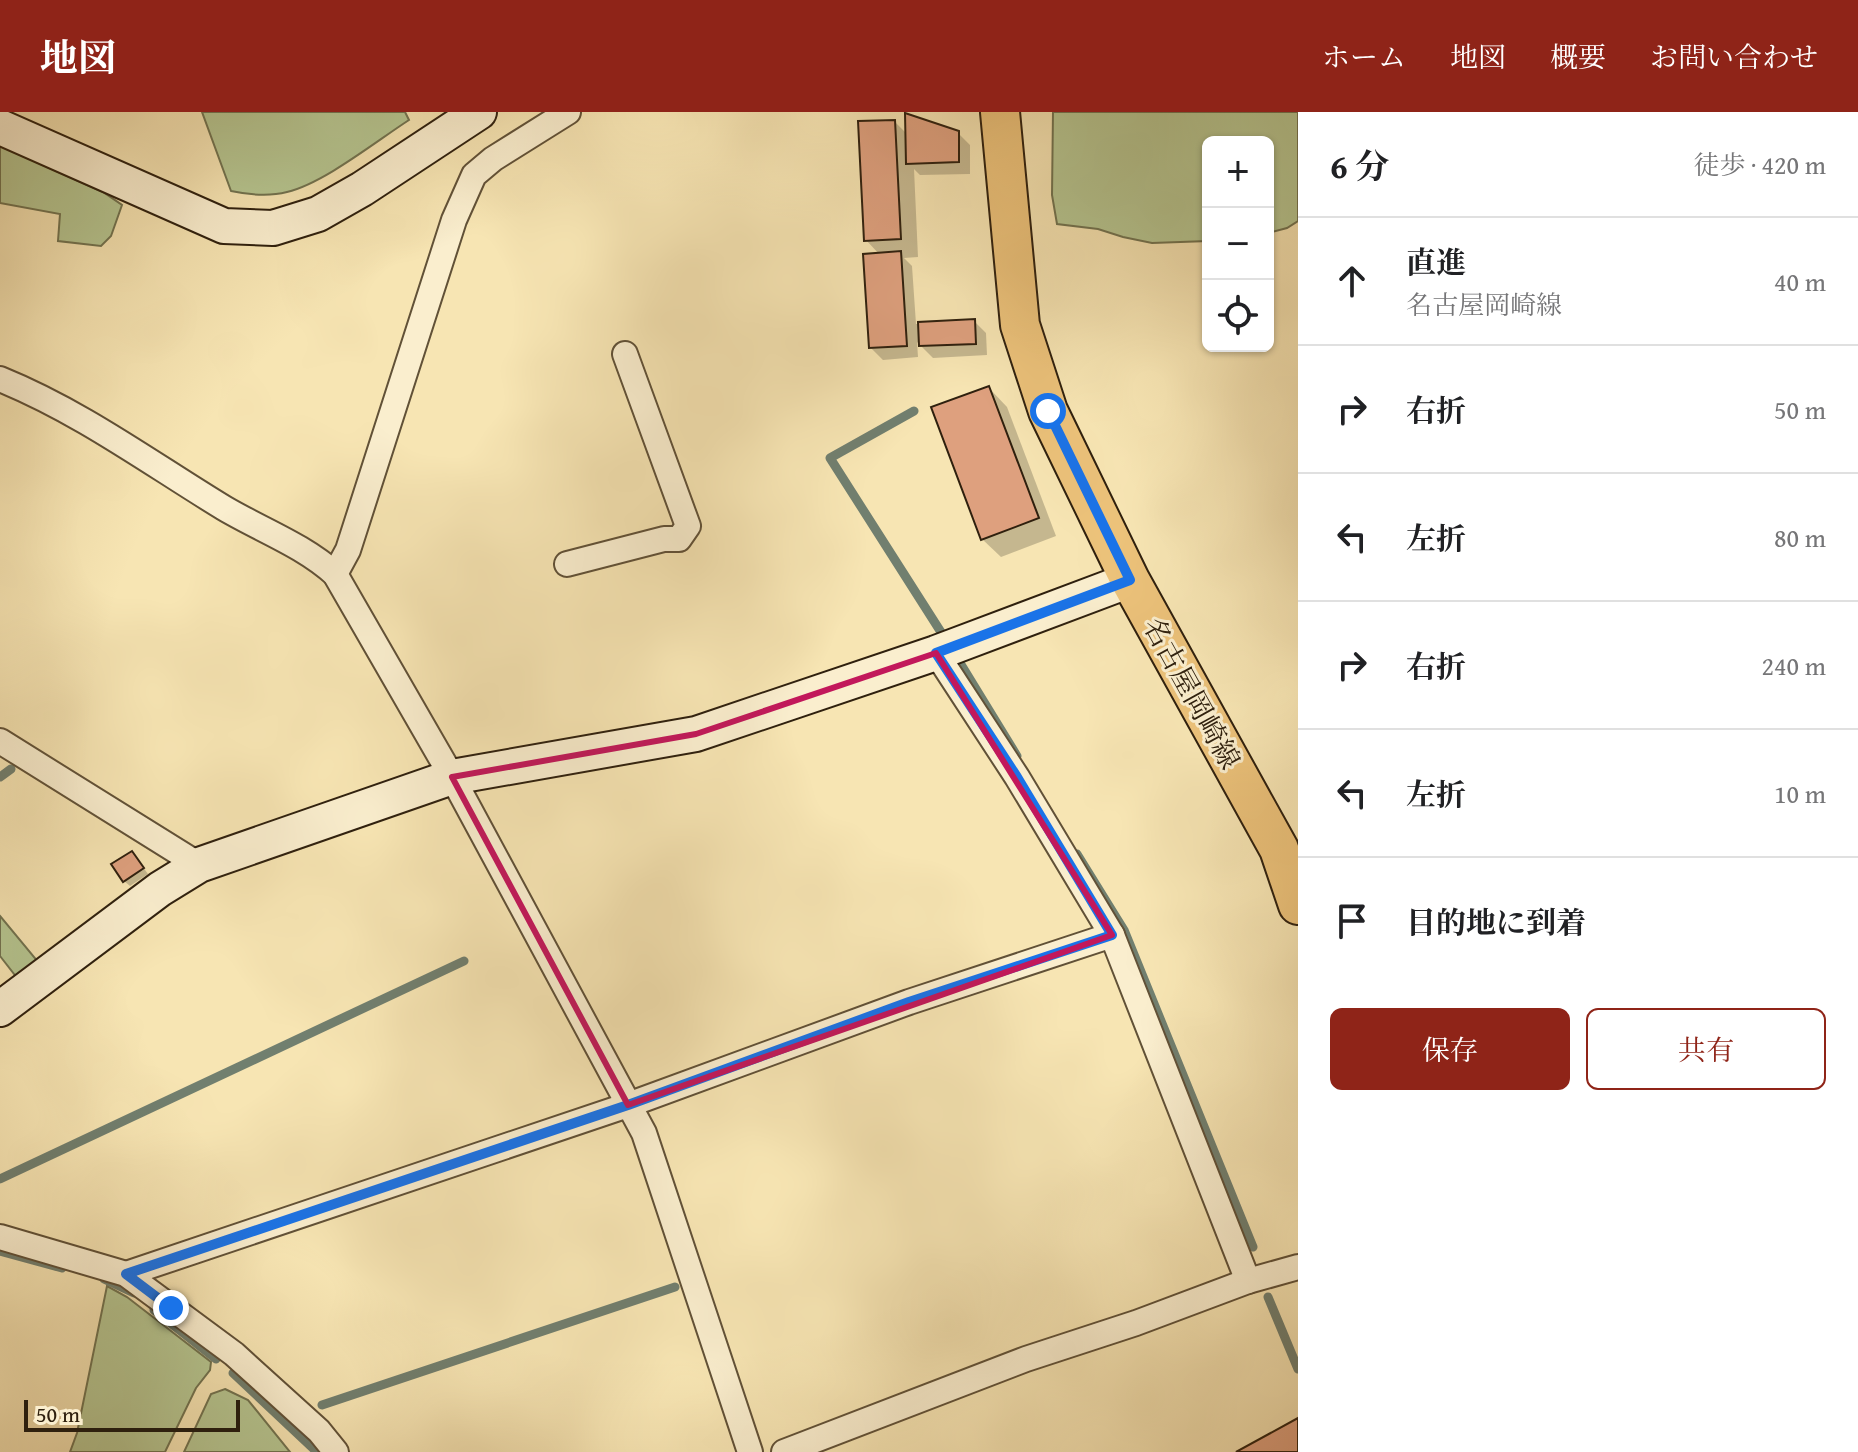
<!DOCTYPE html>
<html lang="ja">
<head>
<meta charset="utf-8">
<style>
	body { margin:0; font-family:"Gentium Book Plus","Noto Serif JP",serif; background:#f2f2f2; color:#202124 }
	.controls { position:absolute; right:24px; top:24px; display:grid; overflow:hidden; border-radius:12px; box-shadow:0 2px 6px #0004 }
	.controls button { width:72px; height:72px; display:grid; place-items:center; padding:0; border:0; border-bottom:2px solid #e0e0e0; background:#fff; color:#202124; font:40px sans-serif }
	.scale { position:absolute; left:24px; bottom:20px; width:216px; box-sizing:border-box; padding-left:8px; border:4px solid #2f200e; border-top:0; font-size:22px; line-height:28px; white-space:nowrap; color:#2f200e; -webkit-text-stroke:6px #faeece; paint-order:stroke }
	.stop { position:absolute; width:24px; height:24px; margin:-18px; border:6px solid #1a73e8; border-radius:50%; background:#fff }
	.stop.end { background:#1a73e8; border-color:#fff; box-shadow:0 2px 8px #0008 }
	.list { margin:0; padding:0; list-style:none }
	h2 { display:flex; justify-content:space-between; align-items:center; height:104px; margin:0; padding:0 32px; font-size:34px }
	h2 small { font-size:26px; font-weight:400; color:#757577 }
	.list li { display:grid; grid-template-columns:52px 1fr auto; gap:24px; align-items:center; box-sizing:border-box; height:128px; padding:0 32px; border-top:2px solid #e0e0e0 }
	.list b { display:block; font-size:30px; white-space:nowrap }
	.list p { margin:0; font-size:26px; white-space:nowrap; color:#757577 }
	.list em { font-size:26px; font-style:normal; color:#757577 }
	.actions { display:flex; gap:16px; padding:24px 32px }
	.actions a { flex:1; padding:18px 0; border:2px solid #8f2418; border-radius:12px; text-align:center; font-size:28px; color:#8f2418 }
	.actions .main { background:#8f2418; color:#fff }
	.icon { flex:none; width:44px; height:44px; fill:none; stroke:currentColor; stroke-width:2; stroke-linecap:round; stroke-linejoin:round }
	.map { position:relative; flex:none; width:1298px; height:1340px; overflow:hidden }
	header { display:flex; align-items:center; gap:48px; box-sizing:border-box; height:112px; padding:0 40px; background:#8f2418; color:#fff }
	header strong { font-size:38px }
	nav { display:flex; gap:44px; margin-inline-start:auto; font-size:28px }
	main { display:flex }
	aside { flex:1; background:#fff }
	.map>svg:first-child { display:block }
</style>
</head>
<body>
<header>
<strong>地図</strong>
<nav><a>ホーム</a><a>地図</a><a>概要</a><a>お問い合わせ</a></nav>
</header>
<main>
<div class="map">
<svg width="1298" height="1340" viewBox="0 0 1298 1340">
	<rect width="100%" height="100%" fill="#f7e5b3"/>
	<filter id="stains"><feTurbulence type="fractalNoise" baseFrequency=".0025" numOctaves="4"/><feColorMatrix values="0 0 0 0 .2 0 0 0 0 .09 0 0 0 0 .02 0 0 0 .5 -.17"/></filter>
	<radialGradient id="worn" r=".72"><stop offset=".6" stop-color="#630" stop-opacity="0"/><stop offset="1" stop-color="#630" stop-opacity=".3"/></radialGradient>
	<g fill="#b6c691" stroke="#727350" stroke-width="2">
		<path d="M 202,0 L 405,0 L 409,8 C 375,30 324,71 287,80 C 268,85 250,83 231,79 Z"/>
		<path d="M 1053,0 L 1298,0 L 1298,109 L 1287,116 L 1268,121 L 1268,30 L 1208,30 L 1208,129 L 1152,131 L 1123,125 L 1098,117 L 1057,112 L 1052,83 Z"/>
		<path d="M 0,34 L 103,80 L 122,93 L 111,124 L 101,134 L 58,129 L 60,102 L 0,91 Z"/>
		<path d="M 0,804 L 39,851 L 18,867 L 0,844 Z"/>
		<path d="M 107,1174 L 127,1185 L 211,1250 L 210,1258 L 196,1276 L 165,1340 L 70,1340 L 77,1321 Z"/>
		<path d="M 225,1277 L 248,1288 L 290,1340 L 184,1340 L 211,1282 Z"/>
	</g>
	<g fill="#0003">
		<path d="M 895,10 L 907,22 L 958,21 L 970,33 L 970,62 L 920,63 L 914,57 L 918,145 L 904,146 L 912,154 L 916,212 L 974,209 L 986,221 L 987,243 L 933,246 L 917,230 L 918,245 L 883,248 L 870,235 L 880,143 L 866,128 Z"/>
		<path d="M 989,276 L 1007,295 L 1056,424 L 1001,445 L 982,427 Z"/>
		<path d="M 137,747 L 148,762 L 130,774 L 124,769 Z"/>
	</g>
	<g fill="none" stroke-linecap="round" stroke-linejoin="round">
		<g stroke="#717f6f" stroke-width="9">
			<path d="M 914,299 L 830,346 L 946,528"/>
			<path d="M 954,541 L 1017,644"/>
			<path d="M 0,665 L 11,657"/>
			<path d="M 1077,742 L 1124,818 L 1253,1135"/>
			<path d="M 0,1067 L 464,849"/>
			<path d="M 0,1139 L 62,1156"/>
			<path d="M 104,1167 L 134,1181"/>
			<path d="M 1268,1185 L 1298,1257"/>
			<path d="M 154,1198 L 216,1247"/>
			<path d="M 233,1261 L 317,1340"/>
			<path d="M 322,1293 L 675,1175"/>
		</g>
	</g>
	<g fill="#dea07e" stroke="#2f200e" stroke-width="2">
		<path d="M 905,1 L 959,19 L 959,50 L 906,52 Z"/>
		<path d="M 895,8 L 901,127 L 864,129 L 858,9 Z"/>
		<path d="M 901,139 L 907,234 L 869,236 L 863,142 Z"/>
		<path d="M 975,207 L 976,232 L 919,234 L 918,210 Z"/>
		<path d="M 989,274 L 1039,406 L 981,428 L 931,295 Z"/>
		<path d="M 132,739 L 144,756 L 123,770 L 111,752 Z"/>
		<path d="M 1298,1306 L 1298,1340 L 1236,1340 Z"/>
	</g>
	<g fill="none" stroke-linecap="round" stroke-linejoin="round">
		<g stroke="#615137" stroke-width="28">
			<g id="street">
				<path d="M 0,267 C 81,300 150,351 224,396 C 261,418 303,433 335,462 L 452,665 L 644,1021 L 750,1340"/>
				<path d="M 567,452 L 664,427 L 679,427 L 688,414 L 625,242"/>
				<path d="M 335,462 L 348,438 L 454,108 L 474,63 L 493,47 L 568,0"/>
				<path d="M 936,541 L 1017,665 L 1112,823 L 1248,1169"/>
				<path d="M 0,629 L 199,753"/>
				<path d="M 0,1125 L 126,1162 L 234,1242 L 319,1319 L 336,1340"/>
				<path d="M 126,1162 L 628,993 L 909,890 L 1112,823"/>
				<path d="M 784,1340 L 1026,1247 L 1136,1211 L 1248,1169 L 1298,1155"/>
			</g>
		</g>
		<g stroke="#2f200e" stroke-width="38">
			<g id="secondary">
				<path d="M 0,15 L 224,114 L 273,116 L 318,102 L 362,77 L 479,0"/>
				<path d="M 0,897 L 160,777 L 199,753 L 452,665 L 696,622 L 936,541 L 1130,468"/>
			</g>
		</g>
		<g stroke="#2f200e" stroke-width="42">
			<path id="primary" d="M 1000,0 L 1020,213 L 1048,299 L 1130,468 L 1279,737 L 1298,793"/>
		</g>
		<use href="#street" stroke="#faeece" stroke-width="24"/>
		<use href="#secondary" stroke="#faeece" stroke-width="34"/>
		<use href="#primary" stroke="#ecc27a" stroke-width="38"/>
	</g>
	<g fill="none" stroke-linecap="round" stroke-linejoin="round">
		<path stroke="#1a73e8" stroke-width="10" d="M 171,1196 L 126,1162 L 628,993 L 909,890 L 1112,823 L 1017,665 L 936,541 L 1130,468 L 1048,299"/>
	</g>
	<path fill="none" stroke="#c2185b" stroke-width="6" stroke-linejoin="round" d="M 936,541 L 1112,823 L 628,993 L 452,665 L 696,622 Z"/>
	<g text-anchor="middle" stroke-width="6" stroke-linejoin="round" paint-order="stroke">
		<g font-size="28" fill="#2f200e" stroke="#faeece">
			<text transform="translate(1192 581) rotate(61)" y="10">名古屋岡崎線</text>
		</g>
	</g>
	<rect width="100%" height="100%" filter="url(#stains)"/>
	<rect width="100%" height="100%" fill="url(#worn)"/>
</svg>
<div class="controls">
<button>+</button>
<button>−</button>
<button><svg class="icon" aria-label="locate" viewBox="0 0 24 24"><circle cx="12" cy="12" r="6"/><path d="M12 2v4M12 18v4M2 12h4M18 12h4"/></svg></button>
</div>
<div class="scale">50 m</div>
<div class="stop" style="left:1048px;top:299px"></div>
<div class="stop end" style="left:171px;top:1196px"></div>
</div>
<aside>
<h2>6 分<small>徒歩 · 420 m</small></h2>
<ul class="list">
<li><svg class="icon" aria-label="ahead" viewBox="0 0 24 24"><path d="M12 20V5M6 11l6-6 6 6"/></svg><div><b>直進</b><p>名古屋岡崎線</p></div><em>40 m</em></li>
<li><svg class="icon" aria-label="right" viewBox="0 0 24 24"><path d="M7 20v-9h11M14 6l5 5-5 5"/></svg><div><b>右折</b></div><em>50 m</em></li>
<li><svg class="icon" aria-label="left" viewBox="0 0 24 24"><path d="M17 20v-9H6M10 6l-5 5 5 5"/></svg><div><b>左折</b></div><em>80 m</em></li>
<li><svg class="icon" aria-label="right" viewBox="0 0 24 24"><path d="M7 20v-9h11M14 6l5 5-5 5"/></svg><div><b>右折</b></div><em>240 m</em></li>
<li><svg class="icon" aria-label="left" viewBox="0 0 24 24"><path d="M17 20v-9H6M10 6l-5 5 5 5"/></svg><div><b>左折</b></div><em>10 m</em></li>
<li><svg class="icon" aria-label="arrive" viewBox="0 0 24 24"><path d="M6 21V4h12l-3 4 3 4H6"/></svg><div><b>目的地に到着</b></div></li>
</ul>
<div class="actions"><a class="main">保存</a><a>共有</a></div>
</aside>
</main>
</body>
</html>
